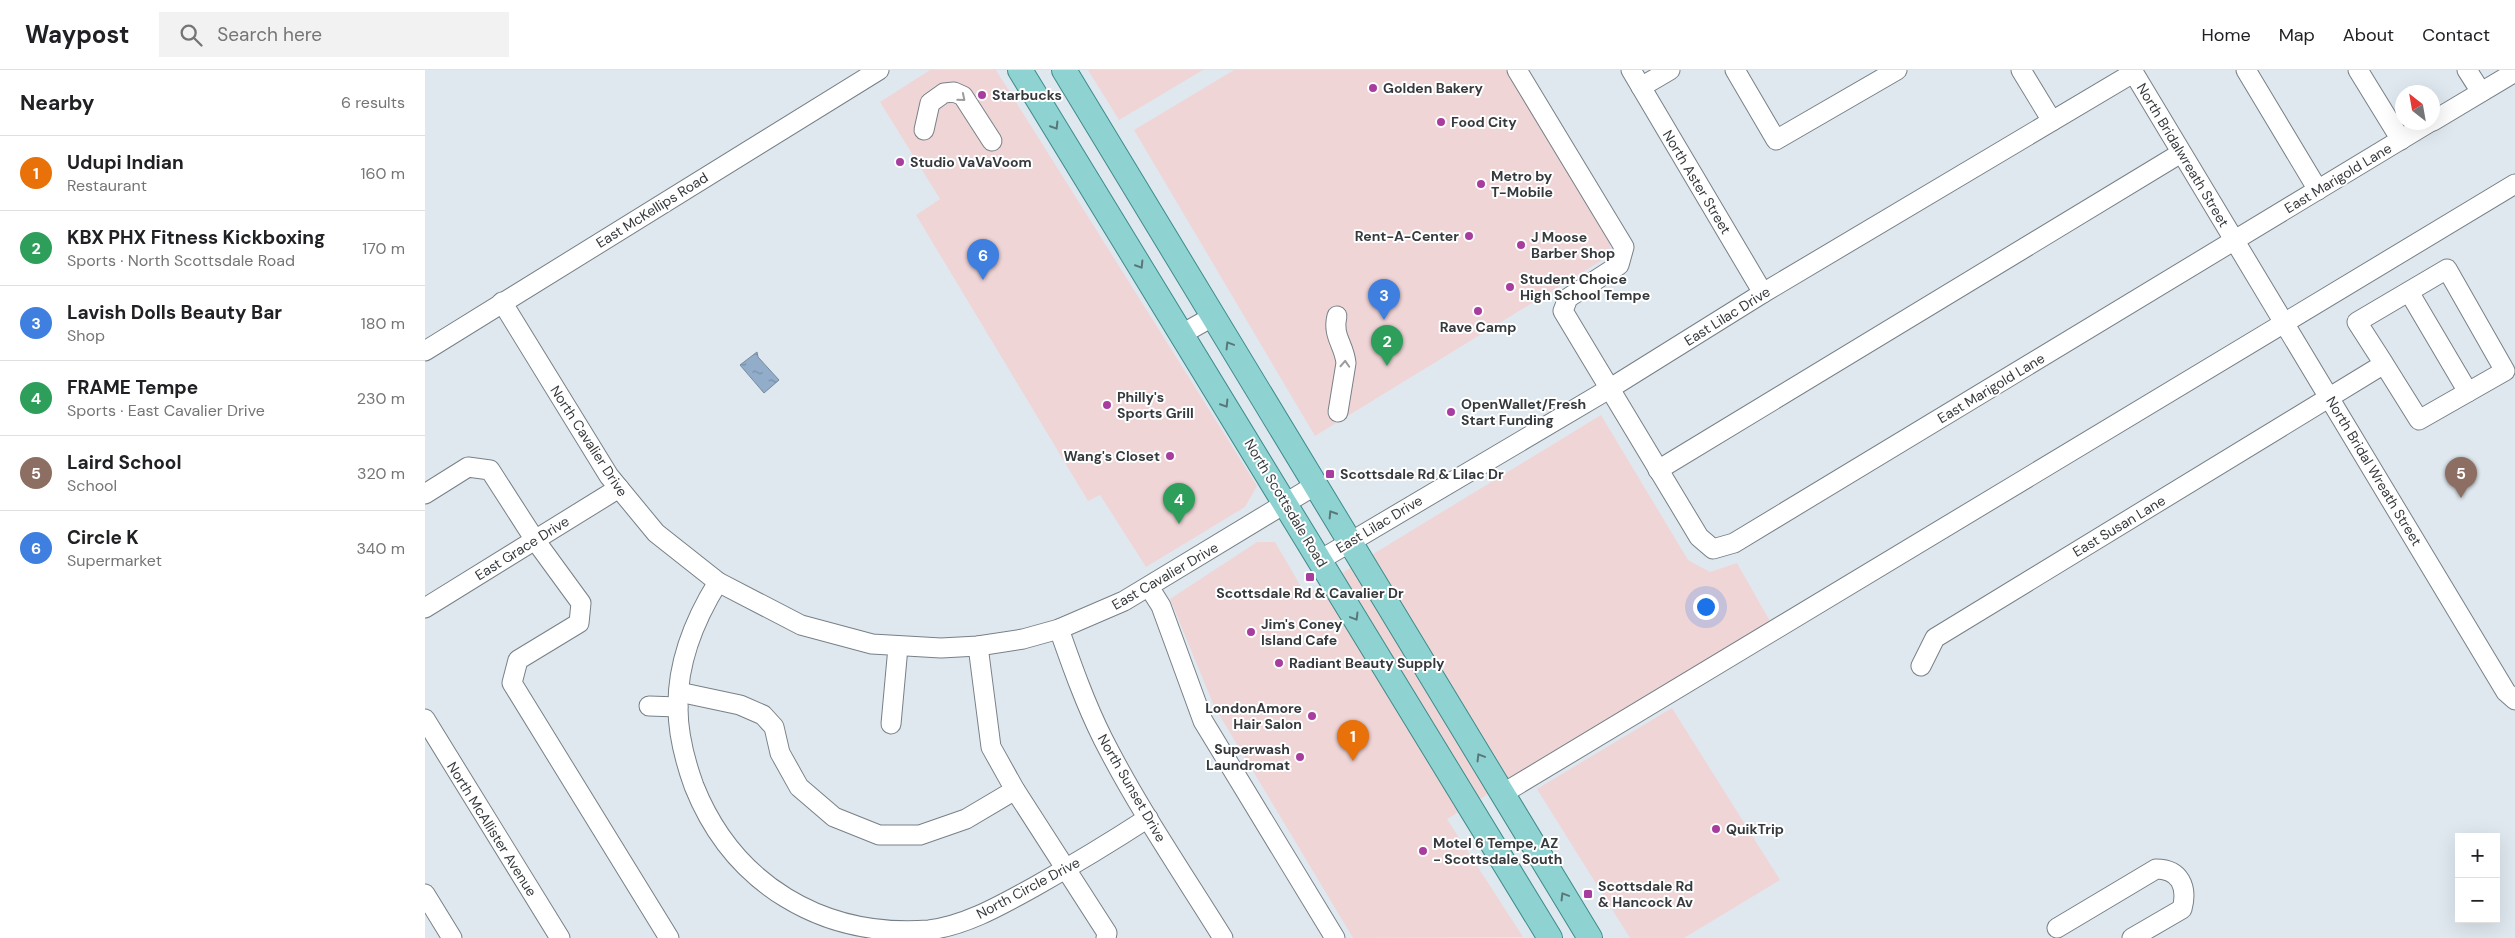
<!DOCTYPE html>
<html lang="en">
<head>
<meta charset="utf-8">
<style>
	body { margin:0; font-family:"DM Sans",sans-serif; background:#f2f2f2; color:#202124 }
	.controls { position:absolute; right:15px; bottom:15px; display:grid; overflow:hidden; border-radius:0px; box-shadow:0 5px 20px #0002 }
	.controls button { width:45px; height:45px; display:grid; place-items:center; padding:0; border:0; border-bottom:1px solid #e0e0e0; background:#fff; color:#202124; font:25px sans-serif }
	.compass { position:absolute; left:1970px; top:15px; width:45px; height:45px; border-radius:50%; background:#fff; box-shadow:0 5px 20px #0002; rotate:329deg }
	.you { position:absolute; left:1280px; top:536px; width:18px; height:18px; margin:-12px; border:4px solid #fff; border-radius:50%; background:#1a73e8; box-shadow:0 0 0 8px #1a73e833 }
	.badge { display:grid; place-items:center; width:32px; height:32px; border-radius:50%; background:#a73d9e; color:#fff; font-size:16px; font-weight:700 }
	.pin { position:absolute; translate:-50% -41px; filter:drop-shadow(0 1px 2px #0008) }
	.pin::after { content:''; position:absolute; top:26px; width:18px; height:15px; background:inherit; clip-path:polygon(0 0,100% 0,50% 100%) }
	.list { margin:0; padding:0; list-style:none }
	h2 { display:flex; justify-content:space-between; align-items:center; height:65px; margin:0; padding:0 20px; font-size:21px }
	h2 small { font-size:16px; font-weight:400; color:#757577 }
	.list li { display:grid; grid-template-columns:32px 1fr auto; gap:15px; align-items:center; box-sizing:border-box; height:75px; padding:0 20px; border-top:1px solid #e0e0e0 }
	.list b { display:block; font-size:19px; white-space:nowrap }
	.list p { margin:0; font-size:16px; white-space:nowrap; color:#757577 }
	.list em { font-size:16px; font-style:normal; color:#757577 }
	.icon { flex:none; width:28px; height:28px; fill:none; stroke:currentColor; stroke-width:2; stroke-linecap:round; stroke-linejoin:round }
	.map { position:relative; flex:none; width:2090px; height:868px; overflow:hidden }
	header { display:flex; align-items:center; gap:30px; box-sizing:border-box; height:70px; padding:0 25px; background:#fff; border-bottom:1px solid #e0e0e0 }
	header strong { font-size:24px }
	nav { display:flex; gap:28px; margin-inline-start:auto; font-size:18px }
	.search { width:350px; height:45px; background:#f2f2f2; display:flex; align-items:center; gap:12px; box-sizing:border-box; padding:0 18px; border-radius:0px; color:#757577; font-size:19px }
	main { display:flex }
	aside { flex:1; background:#fff }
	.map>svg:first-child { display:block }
</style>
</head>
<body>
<header>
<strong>Waypost</strong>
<div class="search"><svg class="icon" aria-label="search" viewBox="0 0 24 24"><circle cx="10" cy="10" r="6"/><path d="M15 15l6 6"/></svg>Search here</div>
<nav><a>Home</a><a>Map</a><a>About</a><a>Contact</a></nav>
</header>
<main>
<aside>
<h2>Nearby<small>6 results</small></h2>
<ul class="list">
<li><span class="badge" style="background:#e8710a">1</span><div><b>Udupi Indian</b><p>Restaurant</p></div><em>160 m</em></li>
<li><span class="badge" style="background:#2e9e5b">2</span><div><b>KBX PHX Fitness Kickboxing</b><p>Sports · North Scottsdale Road</p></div><em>170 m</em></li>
<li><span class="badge" style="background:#3f7fe0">3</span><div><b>Lavish Dolls Beauty Bar</b><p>Shop</p></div><em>180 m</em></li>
<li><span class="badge" style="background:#2e9e5b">4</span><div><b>FRAME Tempe</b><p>Sports · East Cavalier Drive</p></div><em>230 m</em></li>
<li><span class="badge" style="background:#8d6e63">5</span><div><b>Laird School</b><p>School</p></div><em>320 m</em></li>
<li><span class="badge" style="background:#3f7fe0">6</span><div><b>Circle K</b><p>Supermarket</p></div><em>340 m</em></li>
</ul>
</aside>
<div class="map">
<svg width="2090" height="868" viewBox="0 0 2090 868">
	<defs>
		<pattern id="water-ripples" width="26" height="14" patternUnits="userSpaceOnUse" patternTransform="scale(1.25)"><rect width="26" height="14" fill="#91adc9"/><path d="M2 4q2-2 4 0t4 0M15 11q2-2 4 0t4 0" fill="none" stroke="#778ea4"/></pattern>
	</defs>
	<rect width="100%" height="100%" fill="#dfe8ef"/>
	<g fill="#f0d5d7">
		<path d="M 505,0 L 571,0 L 832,416 L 820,437 L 721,497 L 675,425 L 663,431 L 491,145 L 515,129 L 455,32 Z"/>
		<path d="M 663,0 L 778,0 L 694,50 Z"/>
		<path d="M 809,0 L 1081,0 L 1184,171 L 1187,184 L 890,366 L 709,60 Z"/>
		<path d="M 1176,345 L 1263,490 L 1285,502 L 1312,493 L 1346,553 L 1022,749 L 1098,867 L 928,868 L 789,636 L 745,529 L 832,472 L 850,472 L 881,525 Z"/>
		<path d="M 1247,638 L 1355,810 L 1259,868 L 1205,868 L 1112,719 Z"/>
	</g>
	<path fill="url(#water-ripples)" stroke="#768a9f" d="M 332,282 L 333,287 L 354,310 L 339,323 L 315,295 Z"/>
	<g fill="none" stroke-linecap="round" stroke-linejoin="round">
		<g stroke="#788087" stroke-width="21">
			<g id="minor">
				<path d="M 1092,0 L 1199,177 L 1194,195 L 1143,228 L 1138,241 L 1274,467 L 1288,479 L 1309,473 L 2005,52"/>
				<path d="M 1206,0 L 1338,223"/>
				<path d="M 1310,0 L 1351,70 L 1472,0"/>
				<path d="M 1596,0 L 1627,51"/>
				<path d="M 1707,0 L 2081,622 L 2090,630"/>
				<path d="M 1821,0 L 1893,120"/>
				<path d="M 1933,0 L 1976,70"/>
				<path d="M 2042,0 L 2056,22"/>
				<path d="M 1216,17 L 1245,0"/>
				<path d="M 2008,51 L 2090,2"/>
				<path d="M 499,60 L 505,33 L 519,23 L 529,22 L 538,26 L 567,71"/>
				<path d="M 1984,222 L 2043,322"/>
				<path d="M 77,232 L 184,406 L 231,463 L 293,512 L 376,555 L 447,574 L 516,578 L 553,576 L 598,569 L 634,559 L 699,531 L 889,416"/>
				<path d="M 912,246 C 907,266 919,274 921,293 L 913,342"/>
				<path d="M 757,264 L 787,247"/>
				<path d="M 0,281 L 454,0"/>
				<path d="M 1233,400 L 1756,83"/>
				<path d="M 0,424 L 43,397 L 65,400 L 110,470 L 156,533 L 154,553 L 93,590 L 87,613 L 244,868"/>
				<path d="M 895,490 L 1184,319 L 1338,223 L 1708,3"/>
				<path d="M 293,512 C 270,549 252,593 253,638 C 253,664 260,691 269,716 C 308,814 397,868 504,860 C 542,855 576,835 609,817 C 648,795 686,772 723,748"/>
				<path d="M 724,517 L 736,536 L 778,651 L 910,868"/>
				<path d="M 0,538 L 194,418"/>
				<path d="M 634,559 C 647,596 660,633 678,669 C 713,738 757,802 798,868"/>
				<path d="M 553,576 L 566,677 L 590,720 L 682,863 L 681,868"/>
				<path d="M 1496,596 L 1510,568 L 1959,294 L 1932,252 L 2022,199 L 2080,301 L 1994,350 L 1959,294"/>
				<path d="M 254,622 L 315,635 L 338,645 L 349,657 L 355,683 L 374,717 L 409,747 L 454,765 L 495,765 L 541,749 L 590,720"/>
				<path d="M 224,636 L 253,637"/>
				<path d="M 0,649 L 135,868"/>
				<path d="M 466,654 L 473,577"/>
				<path d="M 1077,724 L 2090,114"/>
				<path d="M 0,824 L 27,868"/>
				<path d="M 1632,858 L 1731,799 C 1755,799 1763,817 1757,839 L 1707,868"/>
			</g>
		</g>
		<g stroke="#3e8b8a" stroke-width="26">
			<g id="major">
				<path d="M 595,0 L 1125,868"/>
				<path d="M 639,0 L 1165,868"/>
			</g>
		</g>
		<use href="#minor" stroke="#fff" stroke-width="19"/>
		<use href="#major" stroke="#8ed3d1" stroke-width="24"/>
	</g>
	<defs><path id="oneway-chevron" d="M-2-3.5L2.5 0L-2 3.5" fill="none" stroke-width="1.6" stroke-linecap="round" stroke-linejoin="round" transform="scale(1.25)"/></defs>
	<g stroke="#9a9c9e">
		<use href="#oneway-chevron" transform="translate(537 28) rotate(40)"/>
		<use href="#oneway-chevron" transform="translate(920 294) rotate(-87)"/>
	</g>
	<g stroke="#597778">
		<use href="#oneway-chevron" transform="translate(630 56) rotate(58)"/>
		<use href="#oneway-chevron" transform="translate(715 195) rotate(58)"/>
		<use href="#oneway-chevron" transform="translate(804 275) rotate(-121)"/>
		<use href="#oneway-chevron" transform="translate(800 334) rotate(58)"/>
		<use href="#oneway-chevron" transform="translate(907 444) rotate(-122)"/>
		<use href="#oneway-chevron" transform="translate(930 547) rotate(59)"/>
		<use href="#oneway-chevron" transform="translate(1055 687) rotate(-121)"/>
		<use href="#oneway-chevron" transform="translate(1139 826) rotate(-121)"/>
	</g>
	<g fill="#a73d9e" stroke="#fff" stroke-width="2">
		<circle cx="948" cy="18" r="5"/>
		<circle cx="557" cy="25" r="5"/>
		<circle cx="1016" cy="52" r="5"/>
		<circle cx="475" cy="92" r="5"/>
		<circle cx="1056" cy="114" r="5"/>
		<circle cx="1044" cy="166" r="5"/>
		<circle cx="1096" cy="175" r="5"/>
		<circle cx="1085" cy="217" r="5"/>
		<circle cx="1053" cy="241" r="5"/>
		<circle cx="682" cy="335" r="5"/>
		<circle cx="1026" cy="342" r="5"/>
		<circle cx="745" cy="386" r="5"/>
		<rect x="900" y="399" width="10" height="10" rx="2.5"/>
		<rect x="880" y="502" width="10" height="10" rx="2.5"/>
		<circle cx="826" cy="562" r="5"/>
		<circle cx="854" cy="593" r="5"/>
		<circle cx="887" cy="646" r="5"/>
		<circle cx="875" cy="687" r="5"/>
		<circle cx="1291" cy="759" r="5"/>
		<circle cx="998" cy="781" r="5"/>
		<rect x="1158" y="819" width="10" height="10" rx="2.5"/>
	</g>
	<g text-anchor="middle" stroke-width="4" stroke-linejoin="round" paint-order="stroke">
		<g font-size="14" font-weight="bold" fill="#363a3d" stroke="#fff" text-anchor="start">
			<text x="958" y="23">Golden Bakery</text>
			<text x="567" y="30">Starbucks</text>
			<text x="1026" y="57">Food City</text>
			<text x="485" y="97">Studio VaVaVoom</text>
			<text x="1066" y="111">Metro by<tspan x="1066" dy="16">T-Mobile</tspan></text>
			<text x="1034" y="171" text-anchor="end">Rent-A-Center</text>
			<text x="1106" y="172">J Moose<tspan x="1106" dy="16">Barber Shop</tspan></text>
			<text x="1095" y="214">Student Choice<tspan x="1095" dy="16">High School Tempe</tspan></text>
			<text x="1053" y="262" text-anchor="middle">Rave Camp</text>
			<text x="692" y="332">Philly's<tspan x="692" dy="16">Sports Grill</tspan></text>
			<text x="1036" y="339">OpenWallet/Fresh<tspan x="1036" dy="16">Start Funding</tspan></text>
			<text x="735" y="391" text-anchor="end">Wang's Closet</text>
			<text x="915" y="409">Scottsdale Rd &amp; Lilac Dr</text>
			<text x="885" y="528" text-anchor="middle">Scottsdale Rd &amp; Cavalier Dr</text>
			<text x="836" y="559">Jim's Coney<tspan x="836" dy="16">Island Cafe</tspan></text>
			<text x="864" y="598">Radiant Beauty Supply</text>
			<text x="877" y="643" text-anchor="end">LondonAmore<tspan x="877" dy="16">Hair Salon</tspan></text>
			<text x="865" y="684" text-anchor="end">Superwash<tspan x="865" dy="16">Laundromat</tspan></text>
			<text x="1301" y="764">QuikTrip</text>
			<text x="1008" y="778">Motel 6 Tempe, AZ<tspan x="1008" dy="16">- Scottsdale South</tspan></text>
			<text x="1173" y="821">Scottsdale Rd<tspan x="1173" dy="16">&amp; Hancock Av</tspan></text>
		</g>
		<g font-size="14" fill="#363a3d" stroke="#fff">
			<text transform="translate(1758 85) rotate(59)" y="5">North Bridalwreath Street</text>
			<text transform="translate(1913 108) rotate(-31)" y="5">East Marigold Lane</text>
			<text transform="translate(1272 112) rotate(59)" y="5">North Aster Street</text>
			<text transform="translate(227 140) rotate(-32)" y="5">East McKellips Road</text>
			<text transform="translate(1302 246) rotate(-32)" y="5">East Lilac Drive</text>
			<text transform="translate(1566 318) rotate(-31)" y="5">East Marigold Lane</text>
			<text transform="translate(164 371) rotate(57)" y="5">North Cavalier Drive</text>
			<text transform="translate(1949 401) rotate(59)" y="5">North Bridal Wreath Street</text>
			<text transform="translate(861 433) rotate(59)" y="5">North Scottsdale Road</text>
			<text transform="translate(954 454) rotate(-31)" y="5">East Lilac Drive</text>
			<text transform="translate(1694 456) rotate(-31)" y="5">East Susan Lane</text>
			<text transform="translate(97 478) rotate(-32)" y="5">East Grace Drive</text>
			<text transform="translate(740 506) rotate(-30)" y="5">East Cavalier Drive</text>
			<text transform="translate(707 718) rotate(60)" y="5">North Sunset Drive</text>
			<text transform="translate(67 759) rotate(58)" y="5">North McAllister Avenue</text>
			<text transform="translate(603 818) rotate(-28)" y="5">North Circle Drive</text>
		</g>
	</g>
</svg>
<div class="controls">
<button>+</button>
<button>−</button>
</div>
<svg class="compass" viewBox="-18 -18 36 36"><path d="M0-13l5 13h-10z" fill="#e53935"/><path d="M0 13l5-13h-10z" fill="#757577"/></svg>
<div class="you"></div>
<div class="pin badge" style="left:928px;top:691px;background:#e8710a">1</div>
<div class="pin badge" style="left:962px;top:296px;background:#2e9e5b">2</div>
<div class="pin badge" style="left:959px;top:250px;background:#3f7fe0">3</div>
<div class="pin badge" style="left:754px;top:454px;background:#2e9e5b">4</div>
<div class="pin badge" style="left:2036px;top:428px;background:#8d6e63">5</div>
<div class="pin badge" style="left:558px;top:210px;background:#3f7fe0">6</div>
</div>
</main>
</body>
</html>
